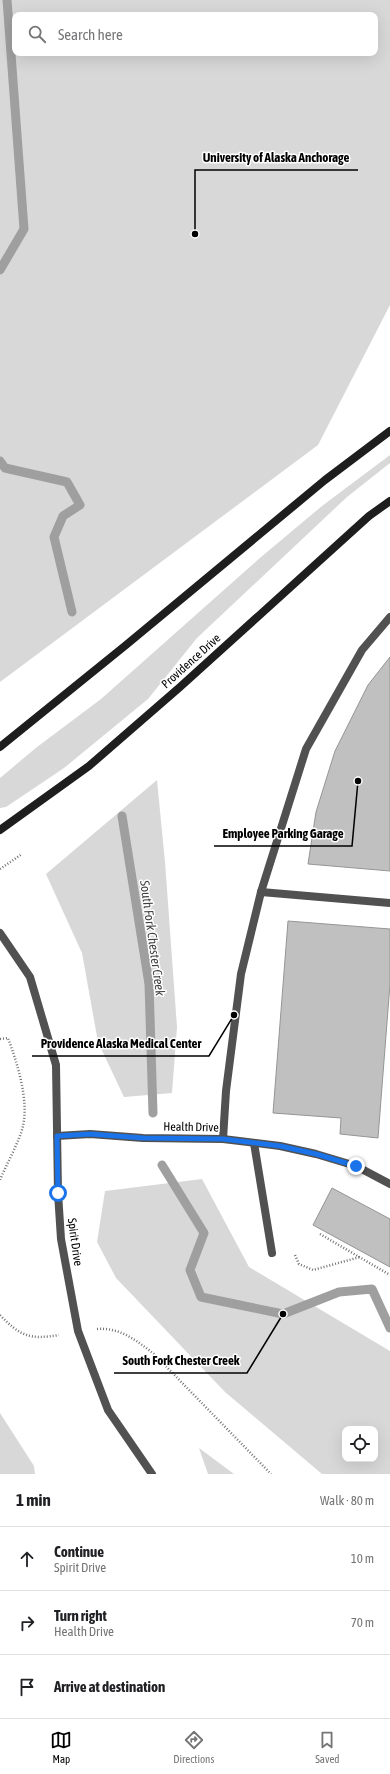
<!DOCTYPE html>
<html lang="en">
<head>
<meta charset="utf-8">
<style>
	body { margin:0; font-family:"Asap Condensed",sans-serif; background:#f2f2f2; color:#202124 }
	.controls { position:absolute; right:12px; bottom:12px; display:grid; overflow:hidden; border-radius:8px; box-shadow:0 4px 16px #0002 }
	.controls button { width:36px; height:36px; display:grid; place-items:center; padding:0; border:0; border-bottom:1px solid #e0e0e0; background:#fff; color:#202124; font:20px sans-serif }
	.stop { position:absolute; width:12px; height:12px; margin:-9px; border:3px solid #1a73e8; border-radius:50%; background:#fff }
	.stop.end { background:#1a73e8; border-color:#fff; box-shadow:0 1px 4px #0008 }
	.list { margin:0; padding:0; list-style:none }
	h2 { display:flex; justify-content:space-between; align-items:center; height:52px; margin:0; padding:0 16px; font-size:17px }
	h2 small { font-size:13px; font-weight:400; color:#757577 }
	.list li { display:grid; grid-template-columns:26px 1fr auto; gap:12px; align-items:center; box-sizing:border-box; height:64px; padding:0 16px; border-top:1px solid #e0e0e0 }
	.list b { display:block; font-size:15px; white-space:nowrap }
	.list p { margin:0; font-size:13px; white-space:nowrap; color:#757577 }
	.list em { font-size:13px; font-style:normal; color:#757577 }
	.icon { flex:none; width:22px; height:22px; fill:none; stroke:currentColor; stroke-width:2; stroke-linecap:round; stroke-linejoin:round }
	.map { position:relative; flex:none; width:390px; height:1474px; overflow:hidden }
	.search { position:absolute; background:#fff; box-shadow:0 4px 16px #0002; left:12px; right:12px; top:12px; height:44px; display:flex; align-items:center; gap:10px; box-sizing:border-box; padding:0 14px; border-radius:8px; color:#757577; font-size:15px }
	.sheet { height:244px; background:#fff }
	nav { display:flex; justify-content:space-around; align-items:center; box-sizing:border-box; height:56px; border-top:1px solid #e0e0e0; background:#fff; font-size:11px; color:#757577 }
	nav a { display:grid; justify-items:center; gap:2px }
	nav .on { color:#000 }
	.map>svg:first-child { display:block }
</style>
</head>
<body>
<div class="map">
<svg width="390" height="1474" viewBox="0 0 390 1474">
	<rect width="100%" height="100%" fill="#fff"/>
	<g fill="#d8d8d8" fill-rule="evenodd">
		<path d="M 0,0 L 390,0 L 390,305 L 318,445 L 0,682 ZM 15,15 L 375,15 L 375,53 L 15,53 Z"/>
		<path d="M 390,455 L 390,463 L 347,497 L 197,638 L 148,699 L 64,768 L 6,807 L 0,808 L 0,778 L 37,747 L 101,699 L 261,557 L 322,506 Z"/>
		<path d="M 157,780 L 165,862 L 177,1027 L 172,1093 L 124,1097 L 98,1042 L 82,953 L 46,874 Z"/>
		<path d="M 202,1179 L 249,1267 L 390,1351 L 390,1474 L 322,1474 L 225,1392 L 116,1278 L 97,1242 L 105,1191 ZM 345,1429 L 375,1429 L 375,1459 L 345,1459 Z"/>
		<path d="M 0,1413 L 34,1466 L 35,1474 L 0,1474 Z"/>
		<path d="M 199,1448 L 234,1474 L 208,1474 Z"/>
	</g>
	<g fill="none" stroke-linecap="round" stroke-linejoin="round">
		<g stroke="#9f9f9f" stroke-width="9">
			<path d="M 0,270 L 24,229 L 7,0"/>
			<path d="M 0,461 L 5,468 L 67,482 L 80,505 L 63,516 L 54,537 L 72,612"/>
			<path d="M 122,816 L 149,984 L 153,1113"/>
			<path d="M 162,1165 L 204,1233 L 190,1270 L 201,1297 L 283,1314 L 339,1292 L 372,1289 L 390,1328"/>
		</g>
	</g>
	<g fill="#c0c0c0" stroke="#959595">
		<path d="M 390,657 L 390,871 L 308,864 L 316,812 L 335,751 L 368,685 Z"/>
		<path d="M 288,921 L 390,929 L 390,984 L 378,1138 L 340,1134 L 341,1118 L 273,1113 Z"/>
		<path d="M 332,1188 L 390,1219 L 390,1267 L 313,1225 Z"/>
	</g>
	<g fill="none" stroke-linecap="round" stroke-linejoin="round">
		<g stroke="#737373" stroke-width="2.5" stroke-dasharray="1 2" stroke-linecap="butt">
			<path d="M 0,869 L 22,854"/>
			<path d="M 0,1039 L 8,1038 C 17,1062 29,1100 23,1126 C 20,1140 6,1165 0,1180"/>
			<path d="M 320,1234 L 390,1275"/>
			<path d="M 295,1255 L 299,1264 L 313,1270 L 360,1257"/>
			<path d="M 0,1315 C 20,1336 30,1340 59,1335"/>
			<path d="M 97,1329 C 120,1327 137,1341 154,1354 L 271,1474"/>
		</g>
		<g stroke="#515151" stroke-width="8">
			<path d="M 261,892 L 390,903"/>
			<path d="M 57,1136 L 90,1134 L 143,1138 L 223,1139 L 280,1146 L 316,1154 L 356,1166 L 390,1184"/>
			<path d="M 223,1139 L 226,1091 L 241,974 L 261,892 L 306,749 L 362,650 L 390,617"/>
			<path d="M 254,1143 L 272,1253"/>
		</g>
		<path stroke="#515151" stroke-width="8" d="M 0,933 L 30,977 L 56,1065 L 58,1193 L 61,1239 L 78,1331 L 108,1410 L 152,1474"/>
		<g stroke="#1e1e1e" stroke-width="8">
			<path d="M 0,747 L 126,645 L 325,480 L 390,431"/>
			<path d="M 0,830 L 89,766 L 180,687 L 369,516 L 390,501"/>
		</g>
	</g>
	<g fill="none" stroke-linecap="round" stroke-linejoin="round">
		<path stroke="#1a73e8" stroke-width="5" d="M 58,1193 L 57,1136 L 90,1134 L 143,1138 L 223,1139 L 280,1146 L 316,1154 L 356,1166"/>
	</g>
	<g text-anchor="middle" stroke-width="3" stroke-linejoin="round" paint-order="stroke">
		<g font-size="12" fill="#000" stroke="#fff">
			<text transform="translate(191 661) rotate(-42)" y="4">Providence Drive</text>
			<text transform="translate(191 1127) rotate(1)" y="4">Health Drive</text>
			<text transform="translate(75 1242) rotate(82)" y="4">Spirit Drive</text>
		</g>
		<g font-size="13" font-style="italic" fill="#404040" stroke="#fff">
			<text transform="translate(153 938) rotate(82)" y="5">South Fork Chester Creek</text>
		</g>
	</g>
	<path fill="none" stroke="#000" stroke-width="1.5" d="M195 234L195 170H358M358 781L352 846H214M234 1015L209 1056H32M283 1314L247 1373H114"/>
	<g fill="#000" stroke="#fff" stroke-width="1.5">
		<circle cx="195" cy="234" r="4"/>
		<circle cx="358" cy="781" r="4"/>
		<circle cx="234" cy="1015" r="4"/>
		<circle cx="283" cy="1314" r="4"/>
	</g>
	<g font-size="13" text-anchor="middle" font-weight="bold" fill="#000" stroke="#fff" stroke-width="3" stroke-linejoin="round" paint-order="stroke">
		<text x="276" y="162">University of Alaska Anchorage</text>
		<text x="283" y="838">Employee Parking Garage</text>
		<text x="121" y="1048">Providence Alaska Medical Center</text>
		<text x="181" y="1365">South Fork Chester Creek</text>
	</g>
</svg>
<div class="controls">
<button><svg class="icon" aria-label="locate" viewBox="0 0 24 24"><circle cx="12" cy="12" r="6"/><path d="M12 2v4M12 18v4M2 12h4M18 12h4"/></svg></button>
</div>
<div class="stop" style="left:58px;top:1193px"></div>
<div class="stop end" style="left:356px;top:1166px"></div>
<div class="search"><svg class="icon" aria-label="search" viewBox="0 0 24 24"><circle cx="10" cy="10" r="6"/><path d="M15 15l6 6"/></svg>Search here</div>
</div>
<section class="sheet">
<h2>1 min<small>Walk · 80 m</small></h2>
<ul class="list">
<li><svg class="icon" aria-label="ahead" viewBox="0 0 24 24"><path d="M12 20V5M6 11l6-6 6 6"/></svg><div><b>Continue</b><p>Spirit Drive</p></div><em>10 m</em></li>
<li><svg class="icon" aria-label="right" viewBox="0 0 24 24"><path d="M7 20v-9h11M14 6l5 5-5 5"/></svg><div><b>Turn right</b><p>Health Drive</p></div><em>70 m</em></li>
<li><svg class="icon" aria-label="arrive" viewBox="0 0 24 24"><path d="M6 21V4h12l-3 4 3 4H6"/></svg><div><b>Arrive at destination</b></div></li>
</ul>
</section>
<nav>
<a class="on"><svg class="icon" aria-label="map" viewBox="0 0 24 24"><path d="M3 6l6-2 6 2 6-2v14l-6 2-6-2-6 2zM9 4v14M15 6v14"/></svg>Map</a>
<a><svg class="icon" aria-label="directions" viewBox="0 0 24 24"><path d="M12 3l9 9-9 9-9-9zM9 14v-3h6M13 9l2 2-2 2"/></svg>Directions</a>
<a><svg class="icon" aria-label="saved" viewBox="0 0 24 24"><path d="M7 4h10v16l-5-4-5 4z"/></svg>Saved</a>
</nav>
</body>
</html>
